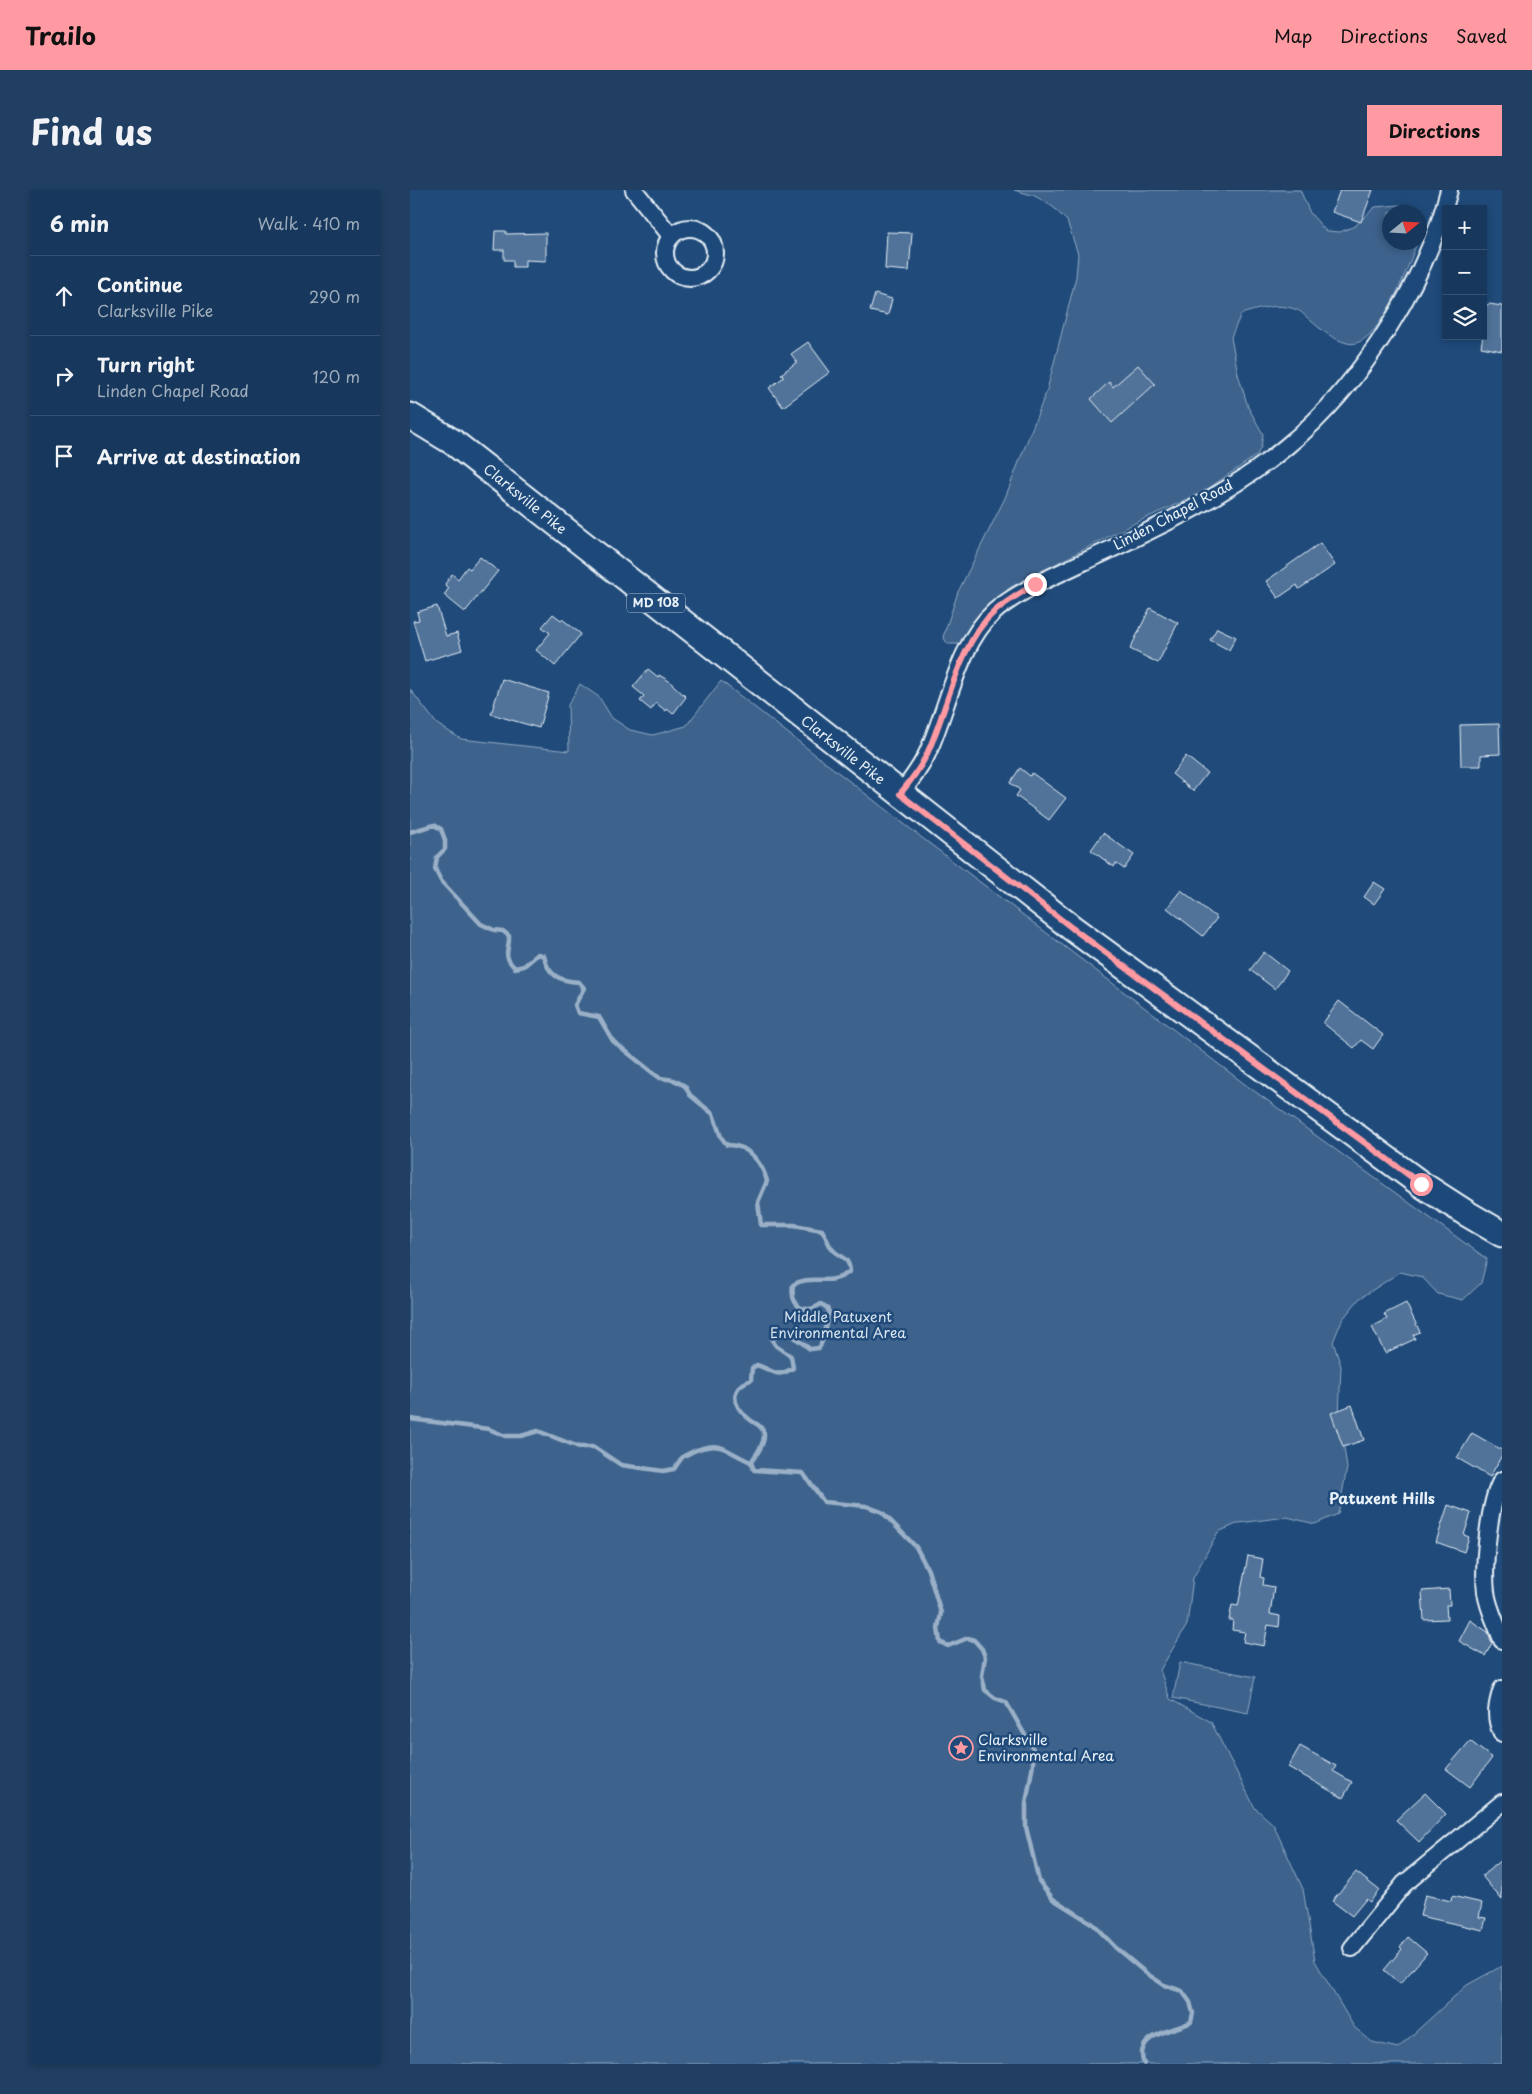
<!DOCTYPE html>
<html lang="en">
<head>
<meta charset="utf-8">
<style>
	body { margin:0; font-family:"Playpen Sans",sans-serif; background:#203f62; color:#f1f3f6 }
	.controls { position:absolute; right:15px; top:15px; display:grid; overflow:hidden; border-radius:0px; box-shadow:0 2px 8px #0003 }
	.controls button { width:45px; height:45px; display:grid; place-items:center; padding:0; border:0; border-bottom:1px solid #365272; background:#17385c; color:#f1f3f6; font:25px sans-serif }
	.compass { position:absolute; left:972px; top:15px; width:45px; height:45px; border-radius:50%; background:#17385c; box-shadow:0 2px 8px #0003; rotate:72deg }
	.stop { position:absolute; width:15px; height:15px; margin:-11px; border:4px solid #ff9aa2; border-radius:50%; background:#fff }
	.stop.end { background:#ff9aa2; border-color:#fff; box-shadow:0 1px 5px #0008 }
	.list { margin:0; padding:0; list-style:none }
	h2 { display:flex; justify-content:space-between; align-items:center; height:65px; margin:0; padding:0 20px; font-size:21px }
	h2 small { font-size:16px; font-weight:400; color:#9eacbb }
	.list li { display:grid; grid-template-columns:32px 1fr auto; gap:15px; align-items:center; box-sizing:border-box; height:80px; padding:0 20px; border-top:1px solid #365272 }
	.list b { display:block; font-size:19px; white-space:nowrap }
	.list p { margin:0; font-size:16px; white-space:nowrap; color:#9eacbb }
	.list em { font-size:16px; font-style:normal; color:#9eacbb }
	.icon { flex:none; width:28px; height:28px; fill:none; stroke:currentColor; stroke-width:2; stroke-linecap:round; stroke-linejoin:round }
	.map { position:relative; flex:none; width:1092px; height:1874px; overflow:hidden; border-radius:0px }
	header { display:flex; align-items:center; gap:30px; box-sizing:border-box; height:70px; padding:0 25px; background:#ff9aa2; color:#111 }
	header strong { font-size:24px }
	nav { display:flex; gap:28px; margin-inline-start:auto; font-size:18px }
	.intro { display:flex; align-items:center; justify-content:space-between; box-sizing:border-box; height:120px; padding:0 30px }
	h1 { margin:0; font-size:35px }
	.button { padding:12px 22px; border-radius:0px; background:#ff9aa2; color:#111; font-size:18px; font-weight:700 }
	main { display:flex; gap:30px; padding:0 30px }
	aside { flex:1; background:#17385c; border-radius:0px; box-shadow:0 2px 8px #0003 }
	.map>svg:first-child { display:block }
</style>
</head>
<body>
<header>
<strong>Trailo</strong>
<nav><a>Map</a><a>Directions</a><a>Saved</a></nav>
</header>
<div class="intro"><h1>Find us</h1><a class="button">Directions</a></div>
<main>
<aside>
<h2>6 min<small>Walk · 410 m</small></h2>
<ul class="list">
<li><svg class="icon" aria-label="ahead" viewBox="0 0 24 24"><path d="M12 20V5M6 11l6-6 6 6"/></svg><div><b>Continue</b><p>Clarksville Pike</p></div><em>290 m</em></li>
<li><svg class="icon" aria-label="right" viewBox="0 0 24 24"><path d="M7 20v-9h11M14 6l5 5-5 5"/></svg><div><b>Turn right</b><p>Linden Chapel Road</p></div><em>120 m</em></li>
<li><svg class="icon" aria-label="arrive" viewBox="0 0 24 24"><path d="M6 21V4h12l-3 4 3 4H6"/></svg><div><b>Arrive at destination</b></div></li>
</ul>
</aside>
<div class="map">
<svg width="1092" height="1874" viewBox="0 0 1092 1874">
	<rect width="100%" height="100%" fill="#1f4a7a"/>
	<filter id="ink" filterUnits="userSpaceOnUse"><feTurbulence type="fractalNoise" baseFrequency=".02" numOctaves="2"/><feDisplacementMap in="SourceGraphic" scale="10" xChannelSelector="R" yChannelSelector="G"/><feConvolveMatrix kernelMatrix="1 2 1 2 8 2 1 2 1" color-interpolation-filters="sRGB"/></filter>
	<g filter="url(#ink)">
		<g fill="#3c628c" stroke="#92aac2">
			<path d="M 604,0 L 890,0 L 900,23 L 916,41 L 930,42 L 945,36 L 965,17 L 989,15 L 1003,22 L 979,22 L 979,52 L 1007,53 C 999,74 968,162 937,153 C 922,149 910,139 899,129 C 895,126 891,121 887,120 C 868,112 849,119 831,124 L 821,147 L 828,184 L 838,217 L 853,244 L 851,257 L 847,265 L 793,302 L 723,334 L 599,398 L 571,427 L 558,446 L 548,454 L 538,454 L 533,447 L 548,402 L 595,308 L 637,200 L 666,87 L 668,64 L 657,31 L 643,17 L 625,6 Z"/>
			<path d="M 311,491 L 507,644 L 836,895 L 1077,1069 L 1071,1093 L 1053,1110 L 1028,1104 L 1012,1087 L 990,1082 L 949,1109 L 932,1130 L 923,1152 L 931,1176 L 929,1224 L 937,1278 L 928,1324 L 905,1334 L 877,1327 L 829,1333 L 808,1342 L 783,1388 L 777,1435 L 750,1480 L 760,1509 L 801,1532 L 845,1618 L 863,1634 L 893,1699 L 905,1771 L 944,1837 L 962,1852 L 988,1858 L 1057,1795 L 1092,1776 L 1092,1874 L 0,1874 L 0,499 L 27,534 L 51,549 L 159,561 L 158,515 L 170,494 L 189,507 L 202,528 L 220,540 L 243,545 L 276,536 Z"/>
			<path d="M 770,1472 L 845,1487 L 838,1523 L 763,1508 Z"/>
		</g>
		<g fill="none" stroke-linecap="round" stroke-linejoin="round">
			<g stroke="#9ab0c7" stroke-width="4.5">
				<path d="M 0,642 L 24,635 L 31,639 L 35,650 L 35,659 L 27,667 L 25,679 L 31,691 L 71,734 L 84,740 L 93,741 L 99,746 C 100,761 91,764 105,778 L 114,776 L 128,764 L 134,766 C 138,786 150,791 169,792 L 174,798 L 165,815 L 168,823 L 189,827 L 203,851 L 243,883 L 250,888 L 264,890 L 275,896 L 280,905 L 303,924 L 311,947 L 317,955 C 338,954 352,973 357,991 L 348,1012 L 351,1035 L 384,1035 L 412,1040 C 416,1046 418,1054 422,1059 C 429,1068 439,1066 440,1081 C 421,1098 402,1083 383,1095 C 380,1115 393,1126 411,1114 L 417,1118 L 419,1122 C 415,1132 414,1152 409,1158 L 400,1159 C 387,1150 378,1137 362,1150 L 366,1156 L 381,1166 L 383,1178 C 365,1189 365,1181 347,1175 L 342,1178 L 341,1190 C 319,1198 322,1215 338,1228 C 344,1234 352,1234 354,1244 C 355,1254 346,1265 341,1272 L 344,1280 L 393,1283 L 414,1312 L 456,1316 L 472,1322 L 506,1357 L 518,1380 L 531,1423 L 528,1438 L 530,1452 L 538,1456 L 558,1448 L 564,1450 L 572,1459 L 575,1467 L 572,1486 L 575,1500 L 585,1508 L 596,1512 L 623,1559 L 623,1574 L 616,1613 L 616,1637 L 629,1691 L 643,1709 L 683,1734 L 706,1758 L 736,1783 L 754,1795 L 772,1801 L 780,1812 L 783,1823 L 781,1832 C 766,1841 722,1843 734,1874"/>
				<path d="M 0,1229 L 79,1239 L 95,1246 L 111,1246 L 128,1241 L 169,1257 L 184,1257 L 211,1275 L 253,1281 L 264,1279 C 267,1275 270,1269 274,1266 C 284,1260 301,1253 313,1258 C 322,1262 331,1268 341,1272"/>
			</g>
		</g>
		<g fill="#517399" stroke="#e8f1f8">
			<path d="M 930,0 L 963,0 L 951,32 L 922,22 Z"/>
			<path d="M 85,41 L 96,41 L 96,44 L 136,43 L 136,71 L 115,70 L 115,77 L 103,77 L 103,70 L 94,70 L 94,60 L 84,60 Z"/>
			<path d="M 477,42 L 502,43 L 499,81 L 475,79 Z"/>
			<path d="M 465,104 L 482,109 L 478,125 L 460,121 Z"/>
			<path d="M 1079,114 L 1092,116 L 1092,161 L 1071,157 L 1075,133 L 1073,133 L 1073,124 L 1075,116 Z"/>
			<path d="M 398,152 L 420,182 L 373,217 L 359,198 L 374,187 L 371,184 L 387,172 L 381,164 Z"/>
			<path d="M 728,175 L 745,194 L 702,233 L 681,209 L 699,192 L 703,197 Z"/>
			<path d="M 910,353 L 925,375 L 889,399 L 887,395 L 868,408 L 856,391 Z"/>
			<path d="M 70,367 L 88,381 L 55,422 L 34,405 L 39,398 L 35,394 L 42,384 L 48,389 L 57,377 L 60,379 Z"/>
			<path d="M 27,416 L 36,446 L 47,443 L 52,460 L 15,471 L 3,431 L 9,430 L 7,422 Z"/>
			<path d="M 740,418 L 768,433 L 748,473 L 720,459 Z"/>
			<path d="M 143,424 L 151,430 L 152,429 L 171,444 L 145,476 L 126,460 L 140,443 L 132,437 Z"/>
			<path d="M 807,438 L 826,447 L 819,460 L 800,450 Z"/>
			<path d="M 238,479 L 248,487 L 249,485 L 259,491 L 276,507 L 263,524 L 257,519 L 256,521 L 246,513 L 241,520 L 230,511 L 234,506 L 223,497 Z"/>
			<path d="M 92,489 L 139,503 L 129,538 L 81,524 Z"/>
			<path d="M 1089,534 L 1090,564 L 1071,565 L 1071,576 L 1051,576 L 1050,535 Z"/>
			<path d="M 776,566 L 797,583 L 783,601 L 762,584 Z"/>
			<path d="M 610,578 L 620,586 L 622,583 L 656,608 L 639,630 L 606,606 L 610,600 L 600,593 Z"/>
			<path d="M 693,643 L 724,665 L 714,679 L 706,673 L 704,677 L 681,660 Z"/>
			<path d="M 964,692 L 975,699 L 964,714 L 954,707 Z"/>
			<path d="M 771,700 L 807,728 L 793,746 L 757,718 Z"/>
			<path d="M 854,762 L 878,781 L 865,799 L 840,780 Z"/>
			<path d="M 929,811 L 973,845 L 963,859 L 951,850 L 944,858 L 913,833 Z"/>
			<path d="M 996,1113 L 1010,1142 L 1003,1145 L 1005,1149 L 975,1163 L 962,1137 L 977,1129 L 974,1124 Z"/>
			<path d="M 942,1215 L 954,1250 L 933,1257 L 921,1223 Z"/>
			<path d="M 1062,1243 L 1092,1260 L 1092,1265 L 1080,1287 L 1047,1268 Z"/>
			<path d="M 1038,1315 L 1061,1323 L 1054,1345 L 1059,1347 L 1054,1362 L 1026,1352 Z"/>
			<path d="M 838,1366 L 853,1369 L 850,1387 L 854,1388 L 853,1395 L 864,1397 L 860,1424 L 870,1426 L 869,1437 L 858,1435 L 854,1456 L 833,1452 L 835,1442 L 822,1440 L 823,1430 L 819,1430 L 822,1415 L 828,1416 Z"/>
			<path d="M 1039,1399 L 1040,1415 L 1036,1415 L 1037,1429 L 1014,1430 L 1012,1401 Z"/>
			<path d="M 1060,1430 L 1078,1442 L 1082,1453 L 1075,1466 L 1049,1451 Z"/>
			<path d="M 1060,1551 L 1082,1568 L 1060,1597 L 1036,1579 Z"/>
			<path d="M 890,1556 L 926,1576 L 923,1581 L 942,1592 L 933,1608 L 878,1577 Z"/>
			<path d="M 1015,1603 L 1036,1624 L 1009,1652 L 986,1630 Z"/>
			<path d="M 1092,1669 L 1092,1710 L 1072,1686 Z"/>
			<path d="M 946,1682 L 969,1700 L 960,1712 L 956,1709 L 942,1726 L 922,1711 Z"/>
			<path d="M 1015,1705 L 1041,1711 L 1042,1706 L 1072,1713 L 1069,1727 L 1076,1728 L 1073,1740 L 1010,1726 Z"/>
			<path d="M 998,1747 L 1017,1763 L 990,1794 L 974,1780 L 992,1759 L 990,1757 Z"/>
		</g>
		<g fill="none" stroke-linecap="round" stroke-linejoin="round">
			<g stroke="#e8f1f8" stroke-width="20">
				<g id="street">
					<path d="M 224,0 L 261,46"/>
					<circle cx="280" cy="63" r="25"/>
					<path d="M 490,604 C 500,592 509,580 516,566 C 537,523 547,455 584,422 C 596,411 611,403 625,395 C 709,354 806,316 877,256 C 919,222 952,180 980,135 C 1006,93 1027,48 1039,0"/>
					<path d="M 1092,1290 C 1079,1310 1073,1377 1076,1402 C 1078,1418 1087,1435 1092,1450"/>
					<path d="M 1092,1499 C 1087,1514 1084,1528 1092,1543"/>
					<path d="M 942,1758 L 994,1694 L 1092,1613"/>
				</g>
			</g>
			<g stroke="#e8f1f8" stroke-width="29">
				<path id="primary" d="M 0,226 L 43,252 L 662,738 L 1011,994 L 1056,1023 L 1092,1044"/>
			</g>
			<use href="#street" stroke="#1f4a7a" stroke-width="16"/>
			<use href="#primary" stroke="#1f4a7a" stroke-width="25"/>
		</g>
	</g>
	<g fill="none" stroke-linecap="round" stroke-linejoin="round" filter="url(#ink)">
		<path stroke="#ff9aa2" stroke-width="6" d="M 625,394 C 611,403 596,411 584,422 C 547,455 537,523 516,566 C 509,580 500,592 490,604 L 662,738 L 1011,994"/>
	</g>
	<defs>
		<g id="sight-ring" transform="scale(1.25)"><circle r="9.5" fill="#1f4a7a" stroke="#ff9aa2" stroke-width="1.5"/><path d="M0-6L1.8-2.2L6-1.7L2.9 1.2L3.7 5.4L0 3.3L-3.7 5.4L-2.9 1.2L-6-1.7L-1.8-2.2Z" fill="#ff9aa2"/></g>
	</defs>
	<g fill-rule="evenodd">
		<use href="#sight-ring" x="551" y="1558"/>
	</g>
	<g text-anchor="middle" stroke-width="5" stroke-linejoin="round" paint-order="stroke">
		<rect fill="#1f4a7a" stroke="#acbfd2" stroke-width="1" x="217" y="403.5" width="58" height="19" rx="4"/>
		<g font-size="12" font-weight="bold" fill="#e8f1f8">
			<text x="246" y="417">MD 108</text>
		</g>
		<g font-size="14" fill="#e8f1f8" stroke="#1f4a7a">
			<text transform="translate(115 309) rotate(39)" y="5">Clarksville Pike</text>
			<text transform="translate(763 325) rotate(-28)" y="5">Linden Chapel Road</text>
			<text transform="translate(433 560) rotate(38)" y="5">Clarksville Pike</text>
		</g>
		<g font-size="14" fill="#d7e3ed" stroke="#1f4a7a">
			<text x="428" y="1132">Middle Patuxent<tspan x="428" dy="16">Environmental Area</tspan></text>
		</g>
		<g font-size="14" fill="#e8f1f8" stroke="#1f4a7a" text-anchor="start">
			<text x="568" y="1555">Clarksville<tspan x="568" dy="16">Environmental Area</tspan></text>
		</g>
		<g font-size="15" font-weight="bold" fill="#e8f1f8" stroke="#1f4a7a">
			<text x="972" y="1314">Patuxent Hills</text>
		</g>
	</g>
</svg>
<div class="controls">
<button>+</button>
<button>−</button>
<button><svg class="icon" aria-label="layers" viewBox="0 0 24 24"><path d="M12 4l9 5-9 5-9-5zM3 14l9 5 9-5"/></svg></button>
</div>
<svg class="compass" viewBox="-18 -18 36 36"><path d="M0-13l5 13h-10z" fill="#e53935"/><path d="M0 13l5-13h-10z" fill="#9eacbb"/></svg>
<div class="stop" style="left:1011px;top:994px"></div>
<div class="stop end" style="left:625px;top:394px"></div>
</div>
</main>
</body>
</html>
